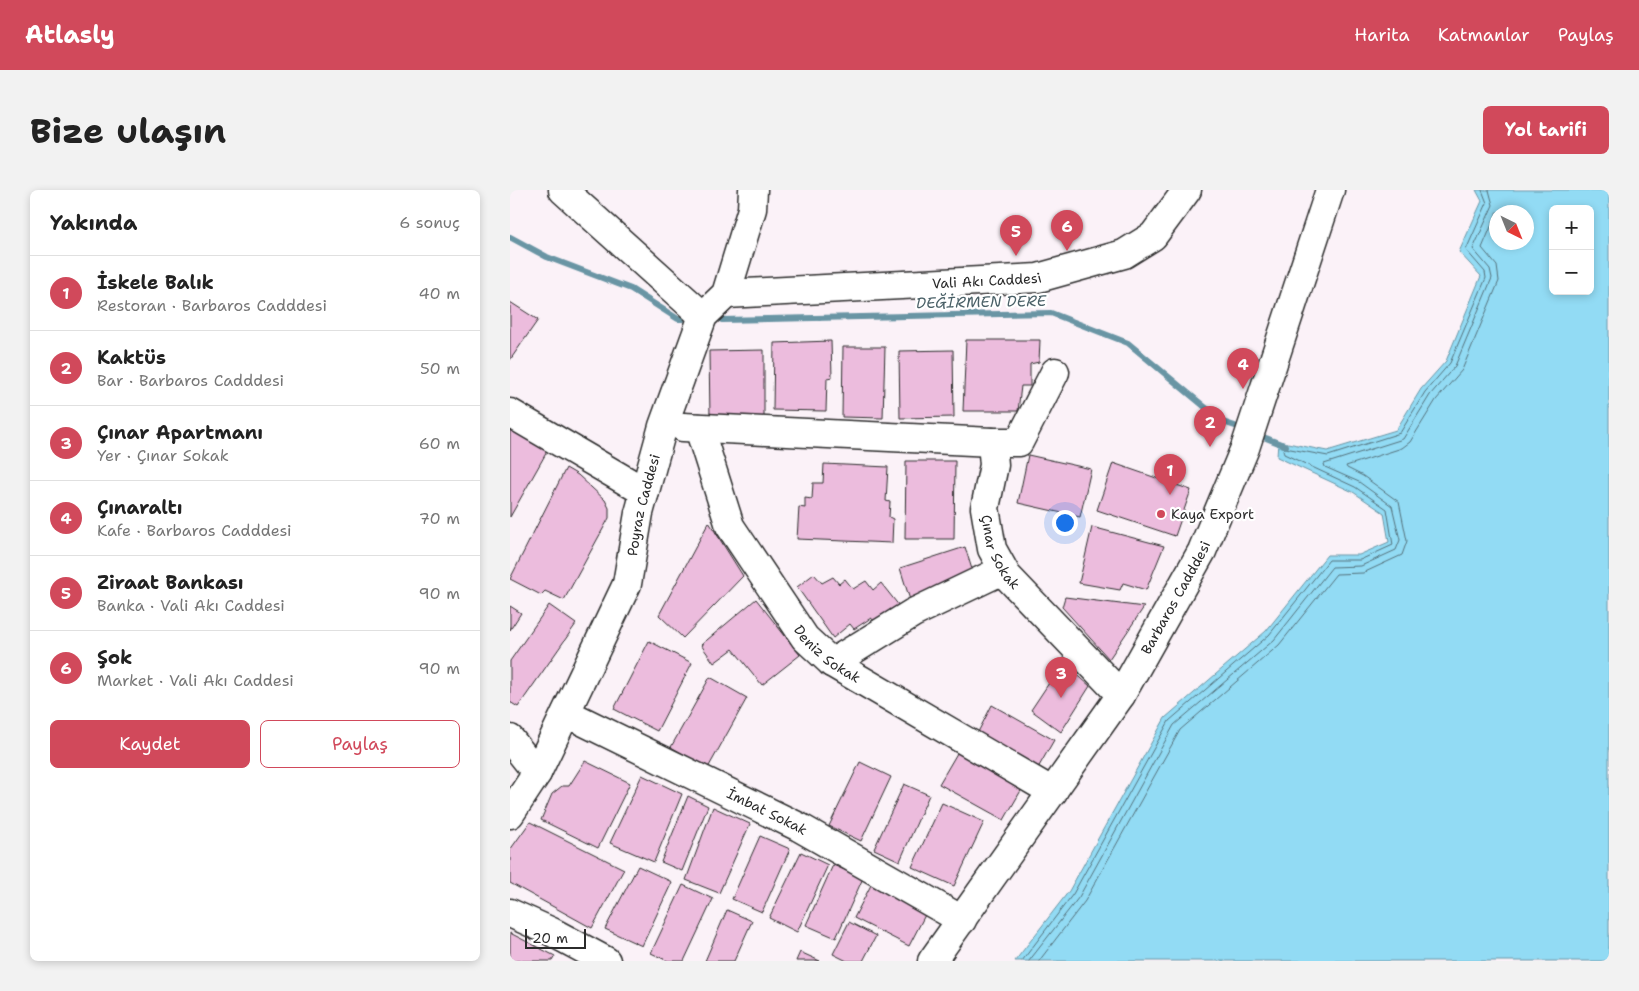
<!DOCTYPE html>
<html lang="tr">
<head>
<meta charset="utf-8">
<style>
	body { margin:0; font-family:"Shantell Sans",sans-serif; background:#f2f2f2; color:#222 }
	.controls { position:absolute; right:15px; top:15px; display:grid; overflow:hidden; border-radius:8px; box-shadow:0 2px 8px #0003 }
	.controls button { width:45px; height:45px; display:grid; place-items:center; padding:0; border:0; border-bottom:1px solid #e0e0e0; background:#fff; color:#222; font:25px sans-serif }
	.compass { position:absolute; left:979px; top:15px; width:45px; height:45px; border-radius:50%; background:#fff; box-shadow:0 2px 8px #0003; rotate:137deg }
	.scale { position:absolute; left:15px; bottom:12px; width:61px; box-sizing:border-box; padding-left:5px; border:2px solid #2b2b2b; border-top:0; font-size:14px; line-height:18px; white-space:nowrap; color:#2b2b2b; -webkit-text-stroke:4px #fff; paint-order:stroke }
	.you { position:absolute; left:554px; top:332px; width:18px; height:18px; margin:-12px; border:4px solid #fff; border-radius:50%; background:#1a73e8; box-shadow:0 0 0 8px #1a73e833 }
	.badge { display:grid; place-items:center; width:32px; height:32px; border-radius:50%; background:#d1495b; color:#fff; font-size:16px; font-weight:700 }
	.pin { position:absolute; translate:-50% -41px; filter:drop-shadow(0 1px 2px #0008) }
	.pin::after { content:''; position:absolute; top:26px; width:18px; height:15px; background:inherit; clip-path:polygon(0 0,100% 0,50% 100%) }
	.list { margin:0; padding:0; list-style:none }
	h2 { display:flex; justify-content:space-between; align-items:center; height:65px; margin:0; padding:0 20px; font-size:21px }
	h2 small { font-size:16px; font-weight:400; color:#767676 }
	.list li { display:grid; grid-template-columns:32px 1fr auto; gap:15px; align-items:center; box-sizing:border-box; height:75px; padding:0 20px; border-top:1px solid #e0e0e0 }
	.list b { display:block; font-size:19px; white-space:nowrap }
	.list p { margin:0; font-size:16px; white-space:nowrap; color:#767676 }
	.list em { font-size:16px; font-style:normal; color:#767676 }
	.actions { display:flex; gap:10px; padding:15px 20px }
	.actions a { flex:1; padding:11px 0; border:1px solid #d1495b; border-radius:8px; text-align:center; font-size:18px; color:#d1495b }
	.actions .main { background:#d1495b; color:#fff }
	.map { position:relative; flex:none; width:1099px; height:771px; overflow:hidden; border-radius:8px }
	header { display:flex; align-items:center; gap:30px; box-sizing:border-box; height:70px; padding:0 25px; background:#d1495b; color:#fff }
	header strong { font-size:24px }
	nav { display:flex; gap:28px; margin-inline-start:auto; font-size:18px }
	.intro { display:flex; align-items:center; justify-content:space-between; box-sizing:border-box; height:120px; padding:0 30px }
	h1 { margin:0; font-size:35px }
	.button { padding:12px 22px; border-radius:8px; background:#d1495b; color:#fff; font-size:18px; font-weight:700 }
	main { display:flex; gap:30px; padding:0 30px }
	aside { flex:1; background:#fff; border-radius:8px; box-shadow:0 2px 8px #0003 }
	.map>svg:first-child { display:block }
</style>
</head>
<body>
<header>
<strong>Atlasly</strong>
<nav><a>Harita</a><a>Katmanlar</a><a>Paylaş</a></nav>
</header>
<div class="intro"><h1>Bize ulaşın</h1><a class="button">Yol tarifi</a></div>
<main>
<aside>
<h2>Yakında<small>6 sonuç</small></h2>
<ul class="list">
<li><span class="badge">1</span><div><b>İskele Balık</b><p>Restoran · Barbaros Cadddesi</p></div><em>40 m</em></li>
<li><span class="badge">2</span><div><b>Kaktüs</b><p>Bar · Barbaros Cadddesi</p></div><em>50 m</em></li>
<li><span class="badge">3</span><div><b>Çınar Apartmanı</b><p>Yer · Çınar Sokak</p></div><em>60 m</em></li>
<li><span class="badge">4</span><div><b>Çınaraltı</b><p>Kafe · Barbaros Cadddesi</p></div><em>70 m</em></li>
<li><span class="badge">5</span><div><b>Ziraat Bankası</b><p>Banka · Vali Akı Caddesi</p></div><em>90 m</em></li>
<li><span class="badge">6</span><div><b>Şok</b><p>Market · Vali Akı Caddesi</p></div><em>90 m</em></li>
</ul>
<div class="actions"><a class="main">Kaydet</a><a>Paylaş</a></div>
</aside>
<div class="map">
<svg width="1099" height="771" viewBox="0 0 1099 771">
	<rect width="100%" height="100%" fill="#fbf2f8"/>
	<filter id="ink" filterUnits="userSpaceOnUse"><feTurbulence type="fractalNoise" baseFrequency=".02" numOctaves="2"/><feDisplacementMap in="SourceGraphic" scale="10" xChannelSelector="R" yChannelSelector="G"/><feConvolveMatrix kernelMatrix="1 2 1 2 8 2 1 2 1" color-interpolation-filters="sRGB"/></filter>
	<g filter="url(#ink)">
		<path fill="#92dbf4" stroke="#6995a4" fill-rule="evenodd" d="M 966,0 L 1099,0 L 1099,771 L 505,771 L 559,701 L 655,528 L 756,441 L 817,365 L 849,365 L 879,352 L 874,323 L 843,302 L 767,267 L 768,251 L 817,261 L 886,240 L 911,199 L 936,171 L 971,86 L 949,62 L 972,11 ZM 1043,19 L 1080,19 L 1080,101 L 1043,101 ZM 986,22 L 1016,22 L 1016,52 L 986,52 Z"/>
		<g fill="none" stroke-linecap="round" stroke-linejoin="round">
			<g stroke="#54717b" stroke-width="1">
				<path d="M 512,771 L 563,704 L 659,531 L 759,445 L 819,370 L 850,370 L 883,355 L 877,319 L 845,297 L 774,264 L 773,259 L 775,258 L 818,266 L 890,243 L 915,202 L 940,173 L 976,88 L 975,82 L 956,60 L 977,13 L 972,0"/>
				<path d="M 519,771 L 569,707 L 664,535 L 764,450 L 822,377 L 851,376 L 886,360 L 890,350 L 882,316 L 849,292 L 815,277 L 814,274 L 893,249 L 920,205 L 945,176 L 982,88 L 980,79 L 963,59 L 983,15 L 979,0"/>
				<path d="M 529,771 L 575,711 L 670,540 L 769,455 L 826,384 L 853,383 L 892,365 L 897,351 L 889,312 L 853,286 L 837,278 L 836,276 L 892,258 L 900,252 L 926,210 L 952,180 L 989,91 L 987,76 L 972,58 L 986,25"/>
			</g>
			<g stroke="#6995a4" stroke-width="6">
				<path d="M 0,47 L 37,67 L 121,99 L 168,129 L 173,129"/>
				<path d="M 212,130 L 541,123 L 618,153 L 713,232 L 725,236"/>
				<path d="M 756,248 L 776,256"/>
			</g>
		</g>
		<g fill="#ecbcdd" stroke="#2b2b2b">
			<path d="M 0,112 L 28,130 L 0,170 Z"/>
			<path d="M 456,150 L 530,150 L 529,172 L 520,174 L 520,196 L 511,196 L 508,221 L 453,221 Z"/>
			<path d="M 321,151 L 322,187 L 317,188 L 316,221 L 263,220 L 264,153 Z"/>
			<path d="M 333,157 L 375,157 L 373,228 L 332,227 Z"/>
			<path d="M 254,160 L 254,227 L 200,227 L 199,161 Z"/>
			<path d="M 443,160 L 444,227 L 390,228 L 389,161 Z"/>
			<path d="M 6,232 L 39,258 L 0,327 L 0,240 Z"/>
			<path d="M 518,265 L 581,279 L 570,327 L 508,313 Z"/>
			<path d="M 396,271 L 445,271 L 444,349 L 395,349 Z"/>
			<path d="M 603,273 L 681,300 L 665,346 L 587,320 Z"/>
			<path d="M 314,274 L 378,277 L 376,311 L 380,312 L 379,327 L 383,329 L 382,353 L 287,349 L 289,317 L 295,318 L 295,308 L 302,309 L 303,293 L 313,293 Z"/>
			<path d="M 56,278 L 68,285 L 95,310 L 99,318 L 99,328 L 54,410 L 35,401 L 31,405 L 0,389 Z"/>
			<path d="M 199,332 L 233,386 L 173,448 L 149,425 Z"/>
			<path d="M 582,337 L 654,356 L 636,400 L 613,393 L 610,400 L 569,393 Z"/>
			<path d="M 455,357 L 465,389 L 400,410 L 390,378 Z"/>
			<path d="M 304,384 L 312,393 L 323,387 L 329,394 L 335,389 L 343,399 L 356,391 L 363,400 L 371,393 L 390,417 L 366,432 L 361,428 L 344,439 L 340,434 L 323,448 L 287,397 Z"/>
			<path d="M 555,407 L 634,417 L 599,469 L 552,417 Z"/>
			<path d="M 246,409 L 290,465 L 252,495 L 223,459 L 204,473 L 191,455 Z"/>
			<path d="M 39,415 L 66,434 L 8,517 L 0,512 L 0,471 Z"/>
			<path d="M 0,416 L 11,423 L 0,440 Z"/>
			<path d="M 139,451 L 182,473 L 147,541 L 104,519 Z"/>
			<path d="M 553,472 L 580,496 L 551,542 L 521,520 Z"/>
			<path d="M 200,487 L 237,508 L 198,578 L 161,557 Z"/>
			<path d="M 482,515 L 544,550 L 528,578 L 467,544 Z"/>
			<path d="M 450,558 L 513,597 L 494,630 L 429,594 Z"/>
			<path d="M 75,571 L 120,593 L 88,658 L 31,630 L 42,604 L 52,596 L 59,596 Z"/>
			<path d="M 350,572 L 381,587 L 351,651 L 319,636 Z"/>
			<path d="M 132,585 L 172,604 L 144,672 L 100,653 Z"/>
			<path d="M 394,594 L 419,605 L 390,671 L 364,659 Z"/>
			<path d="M 178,606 L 198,616 L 172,681 L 151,672 Z"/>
			<path d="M 432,613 L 474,632 L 444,696 L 402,677 Z"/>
			<path d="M 203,617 L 240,634 L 209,703 L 176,690 Z"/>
			<path d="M 20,632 L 114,679 L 82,738 L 0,693 L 0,660 Z"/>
			<path d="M 250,646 L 280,659 L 252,722 L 222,709 Z"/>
			<path d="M 291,662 L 318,675 L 287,742 L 259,728 Z"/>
			<path d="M 323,675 L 353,688 L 326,748 L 296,735 Z"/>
			<path d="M 128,676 L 162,692 L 132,756 L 95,739 Z"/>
			<path d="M 173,695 L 203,709 L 174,771 L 158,771 L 141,763 Z"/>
			<path d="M 361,695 L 416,723 L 399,756 L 344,728 Z"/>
			<path d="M 217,720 L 242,731 L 224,771 L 195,771 Z"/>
			<path d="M 339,732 L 366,746 L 353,771 L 337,771 L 323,764 Z"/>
			<path d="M 0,743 L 45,766 L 42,771 L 0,771 Z"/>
			<path d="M 290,762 L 310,771 L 286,771 Z"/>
		</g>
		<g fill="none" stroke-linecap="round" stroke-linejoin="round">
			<g stroke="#2b2b2b" stroke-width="31">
				<g id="minor">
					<path d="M 53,0 L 193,126"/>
					<path id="s1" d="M 216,104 L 528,88 L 614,64 L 643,46 L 677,0"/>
					<path id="s2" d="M 545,182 L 509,252 L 482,252 L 484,275 L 475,318 L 482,359 L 497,386 L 611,505"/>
					<path d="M 0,223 L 135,302"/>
					<path d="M 173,237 L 482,252"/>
					<path id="s3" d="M 189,238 L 220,336 L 295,448 L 322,473 L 543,602"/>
					<path d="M 322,473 L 403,423 L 493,380"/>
					<path id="s4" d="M 56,523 L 289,637 L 452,730"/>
					<path d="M 0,549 L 27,583"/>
					<path id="s5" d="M 0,624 L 27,583 L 117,394 L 129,323 L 153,236 L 193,126 L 216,104 L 242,19 L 243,0"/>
					<path d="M 0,723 L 42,742 L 96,771"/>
					<path id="s6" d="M 422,771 L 611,505 L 692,361 L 735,258 L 820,0"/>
				</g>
			</g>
			<use href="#minor" stroke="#fff" stroke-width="28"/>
		</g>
	</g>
	<circle fill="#d1495b" stroke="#fff" stroke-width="2" cx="651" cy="324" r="5"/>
	<g text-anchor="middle" stroke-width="4.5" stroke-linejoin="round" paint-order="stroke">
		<g font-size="14" fill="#2b2b2b" stroke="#fff">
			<text dy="5" stroke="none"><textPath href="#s1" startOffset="261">Vali Akı Caddesi</textPath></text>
			<text dy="5" stroke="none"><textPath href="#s5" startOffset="339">Poyraz Caddesi</textPath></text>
			<text dy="5" stroke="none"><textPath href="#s2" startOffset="220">Çınar Sokak</textPath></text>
			<text dy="5" stroke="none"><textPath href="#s6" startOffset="438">Barbaros Cadddesi</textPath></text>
			<text dy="5" stroke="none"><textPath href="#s3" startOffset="265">Deniz Sokak</textPath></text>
			<text dy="5" stroke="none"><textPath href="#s4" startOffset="224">İmbat Sokak</textPath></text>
		</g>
		<g font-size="14" fill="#2b2b2b" stroke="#fff" text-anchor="start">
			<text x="661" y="329">Kaya Export</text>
		</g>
		<g font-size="15" font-style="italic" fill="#4a6067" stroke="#fff">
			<text transform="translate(471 112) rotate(-1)" y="5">DEĞİRMEN DERE</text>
		</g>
	</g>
</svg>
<div class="controls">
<button>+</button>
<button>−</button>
</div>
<svg class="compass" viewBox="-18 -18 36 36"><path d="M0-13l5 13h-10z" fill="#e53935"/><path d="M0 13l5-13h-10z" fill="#767676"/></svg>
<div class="scale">20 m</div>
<div class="you"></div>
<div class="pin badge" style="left:660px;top:305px">1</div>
<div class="pin badge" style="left:700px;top:257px">2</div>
<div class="pin badge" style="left:551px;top:508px">3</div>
<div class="pin badge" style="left:733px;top:199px">4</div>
<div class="pin badge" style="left:506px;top:66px">5</div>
<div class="pin badge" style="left:557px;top:61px">6</div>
</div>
</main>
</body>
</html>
